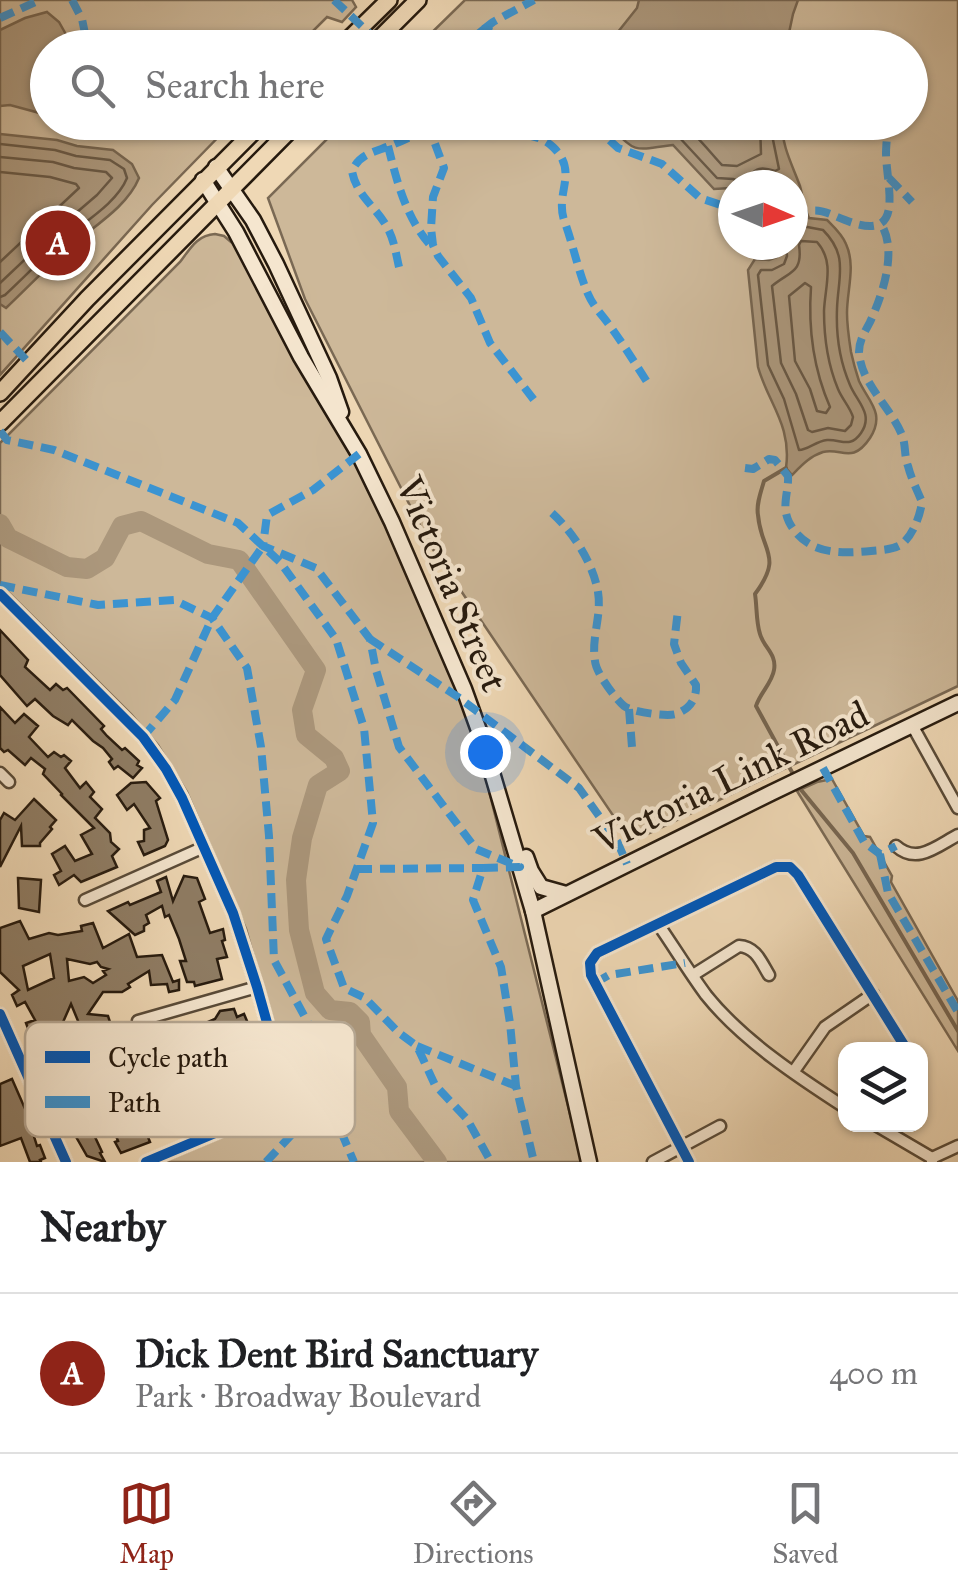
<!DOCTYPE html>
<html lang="en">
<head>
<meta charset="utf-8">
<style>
	body { margin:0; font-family:"IM FELL Great Primer",serif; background:#f2f2f2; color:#202124 }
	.controls { position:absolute; right:30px; bottom:30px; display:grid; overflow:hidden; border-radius:20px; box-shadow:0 2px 8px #0004 }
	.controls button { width:90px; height:90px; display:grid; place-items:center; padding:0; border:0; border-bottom:2px solid #e0e0e0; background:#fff; color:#202124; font:50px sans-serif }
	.compass { position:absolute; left:718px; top:170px; width:90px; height:90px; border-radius:50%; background:#fff; box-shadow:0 2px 8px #0004; rotate:92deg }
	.you { position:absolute; left:485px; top:752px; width:35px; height:35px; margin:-25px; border:8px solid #fff; border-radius:50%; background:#1a73e8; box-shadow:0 0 0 15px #1a73e833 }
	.badge { display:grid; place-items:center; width:65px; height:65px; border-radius:50%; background:#8f2418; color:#fff; font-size:32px; font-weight:700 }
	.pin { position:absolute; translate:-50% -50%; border:5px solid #fff; box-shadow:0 2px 10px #0006 }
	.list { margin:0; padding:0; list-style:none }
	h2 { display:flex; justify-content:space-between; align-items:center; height:130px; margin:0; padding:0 40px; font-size:42px }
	h2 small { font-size:32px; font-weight:400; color:#757577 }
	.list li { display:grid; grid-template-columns:65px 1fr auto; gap:30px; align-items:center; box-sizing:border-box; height:160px; padding:0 40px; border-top:2px solid #e0e0e0 }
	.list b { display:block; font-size:38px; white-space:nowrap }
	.list p { margin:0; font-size:32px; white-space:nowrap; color:#757577 }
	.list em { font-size:32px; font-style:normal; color:#757577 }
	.icon { flex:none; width:55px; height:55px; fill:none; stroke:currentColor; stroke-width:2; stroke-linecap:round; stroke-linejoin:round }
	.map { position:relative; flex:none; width:958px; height:1162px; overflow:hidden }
	.search { position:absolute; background:#fff; box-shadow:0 2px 8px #0004; left:30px; right:30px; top:30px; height:110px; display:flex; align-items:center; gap:25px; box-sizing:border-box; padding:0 35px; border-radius:55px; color:#757577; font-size:38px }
	.sheet { height:290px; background:#fff }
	nav { display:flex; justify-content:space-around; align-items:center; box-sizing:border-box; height:140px; border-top:2px solid #e0e0e0; background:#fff; font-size:28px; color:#757577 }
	nav a { display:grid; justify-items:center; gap:5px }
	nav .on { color:#8f2418 }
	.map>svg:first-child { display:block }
</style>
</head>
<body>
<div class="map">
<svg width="958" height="1162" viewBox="0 0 958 1162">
	<rect width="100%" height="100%" fill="#efd8b5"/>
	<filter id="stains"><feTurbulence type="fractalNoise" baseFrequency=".002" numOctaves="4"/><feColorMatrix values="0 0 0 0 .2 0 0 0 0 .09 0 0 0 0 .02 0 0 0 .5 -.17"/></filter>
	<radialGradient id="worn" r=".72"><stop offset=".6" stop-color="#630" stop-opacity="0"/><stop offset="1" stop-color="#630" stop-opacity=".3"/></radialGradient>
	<g fill="#cdb899" stroke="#7a6954" stroke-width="2.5" fill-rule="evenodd">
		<path d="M 0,0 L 352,0 L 356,7 L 342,22 L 327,17 L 297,47 L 48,48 L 48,122 L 232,123 L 152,205 L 0,375 Z"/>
		<path d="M 465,0 L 958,0 L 958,686 L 631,842 L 430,545 L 305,299 L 268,198 L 343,123 L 910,122 L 910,48 L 417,47 ZM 733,185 L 793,185 L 793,245 L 733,245 Z"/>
		<path d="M 215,234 L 224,236 L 231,242 L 233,241 L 326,406 L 393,537 L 451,672 L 481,759 L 582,1162 L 162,1162 L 274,1115 L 286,1101 L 289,1080 L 246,929 L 187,792 L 158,745 L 131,714 L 0,584 L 0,443 L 180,262 C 190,249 197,235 215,234 Z"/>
		<path d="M 832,779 L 864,836 L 870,837 L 892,876 L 891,882 L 958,1001 L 958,1051 L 797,791 L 817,782 Z"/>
	</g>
	<g fill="#ab977c" stroke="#766550" stroke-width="2.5">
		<path d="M 639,0 L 798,0 L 793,14 L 786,47 L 606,47 L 637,8 Z"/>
		<path d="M 47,12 L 59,22 L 73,47 L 48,48 L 47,115 L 10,105 L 0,106 L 0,30 L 25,18 Z"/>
		<path d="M 607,123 L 782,123 C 782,147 792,164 800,186 C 803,197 804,208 809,218 L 827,220 C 834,227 842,234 846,244 C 856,266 847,290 847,313 C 847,326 849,339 851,352 C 853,361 856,372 859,381 C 868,401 886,413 870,438 C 852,465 841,447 823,452 C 810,456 801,466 792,475 L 786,468 C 792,425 768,403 758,367 L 748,270 L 755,259 L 769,260 L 777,257 L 775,245 L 793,245 L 793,228 L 796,225 L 793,211 L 793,185 L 773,185 L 765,178 L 733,185 L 731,188 L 714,189 L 673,145 C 630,151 637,153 607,123 Z"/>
		<path d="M 0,134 L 57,140 L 77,146 L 113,150 L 132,164 L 139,178 C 127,207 94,226 71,246 C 48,266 27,288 6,308 L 0,304 Z"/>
	</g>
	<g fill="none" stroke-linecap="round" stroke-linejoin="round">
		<g stroke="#685845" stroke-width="2.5">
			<path d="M 621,122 L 637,138 L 678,136 L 717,178 L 733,179 L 741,182 C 755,173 754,164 775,171 L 779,169 L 772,135 L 772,122"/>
			<path d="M 638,122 C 652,130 664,119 679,124 C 692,128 712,155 722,165 L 737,166 L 761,154 L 760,122"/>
			<path d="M 0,144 L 55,150 L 76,156 L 110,160 L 124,169 L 127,178 C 117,203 84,222 64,239 C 44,257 24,277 5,295 L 0,297"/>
			<path d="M 0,157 L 53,162 L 74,168 L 106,172 L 112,178 L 97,195 L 55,231 L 0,283"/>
			<path d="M 0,172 L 50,177 L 76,184 L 79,188 L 0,262"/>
			<path d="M 801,241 L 817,242 C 835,262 825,286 824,311 C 824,336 828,365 838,389 C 842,399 850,407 853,417 L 851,425 L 845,431 L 828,428 L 812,432 L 808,430 L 796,394 L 781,363 L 772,286 C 790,271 803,273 799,245 Z"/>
			<path d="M 786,245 L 787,256 L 784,264 L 772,270 L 761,270 L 758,275 L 768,365 L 784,399 L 799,450 C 808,450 816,441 827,440 C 841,439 850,449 861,433 C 874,414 857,402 850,385 C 840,362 836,334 837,309 C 838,277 849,256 823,230 L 802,226 L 793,206"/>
			<path d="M 805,283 L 811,287 C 808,329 813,368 830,407 L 826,413 L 817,411 L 810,389 L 795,361 L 789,296 Z"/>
		</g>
		<g stroke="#766550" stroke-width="4">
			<path d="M 786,468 L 764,481 C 761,492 756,504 758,515 C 761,552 784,555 755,594 C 757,606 756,622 760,634 C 764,648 777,654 774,670 C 772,683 760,693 756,706 L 793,774"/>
			<path d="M 802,791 L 853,853 L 958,1031"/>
		</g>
		<path stroke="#ab977c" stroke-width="20" d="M 0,524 L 8,538 L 67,567 L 87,569 L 105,558 L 122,526 L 141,521 L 208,554 L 239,560 L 316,670 L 302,710 L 306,735 L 334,758 L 340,771 L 318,785 L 302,838 L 296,880 L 299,930 L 315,993 L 330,1010 L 350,1012 L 360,1022 L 361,1035 L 397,1087 L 399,1111 L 437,1162"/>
	</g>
	<g fill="#8f7d65" stroke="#261a0e" stroke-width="2.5" fill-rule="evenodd">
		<path d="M 0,630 L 28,660 L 25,667 L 50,690 L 56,684 L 63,690 L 67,688 L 104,726 L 101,729 L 107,736 L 122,750 L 125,748 L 139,761 L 137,765 L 142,768 L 133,778 L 118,766 L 114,769 L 109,762 L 112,759 L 103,748 L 93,741 L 72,720 L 68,725 L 53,716 L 35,699 L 27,706 L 0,675 Z"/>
		<path d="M 0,707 L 15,723 L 24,714 L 38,726 L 29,737 L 48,757 L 54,752 L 61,757 L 64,755 L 71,761 L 65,768 L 80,788 L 86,782 L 94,792 L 90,797 L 102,809 L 95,818 L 110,833 L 111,842 L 119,849 L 112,856 L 117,867 L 81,882 L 74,875 L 59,885 L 54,875 L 61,871 L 52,854 L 65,846 L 75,861 L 92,854 L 81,835 L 94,828 L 61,795 L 62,794 L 43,774 L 45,769 L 31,758 L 25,765 L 8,750 L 4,752 L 0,748 Z"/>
		<path d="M 146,782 L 160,798 L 156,801 L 168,840 L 165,846 L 144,855 L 138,842 L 144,841 L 144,830 L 150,828 L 134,804 L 127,810 L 117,795 L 131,783 Z"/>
		<path d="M 34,799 L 56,820 L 50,827 L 52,829 L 40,843 L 40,846 L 22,846 L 21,826 L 0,867 L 0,820 L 4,813 L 15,820 Z"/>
		<path d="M 184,876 L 197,878 L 205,899 L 199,902 L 210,933 L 223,929 L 225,940 L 222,941 L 227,957 L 217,959 L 222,979 L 195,986 L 194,982 L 187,982 L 180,961 L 186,961 L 179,939 L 169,915 L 165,917 L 162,906 L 146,915 L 149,923 L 144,926 L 144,931 L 135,935 L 108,911 L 128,902 L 130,905 L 161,892 L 157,881 L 166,877 L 173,901 Z"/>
		<path d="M 18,878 L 41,880 L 39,912 L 19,908 Z"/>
		<path d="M 20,921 L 29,939 L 49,933 L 58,935 L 82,931 L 81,926 L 93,923 L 103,948 L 129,934 L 137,957 L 162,955 L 173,982 L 179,980 L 179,990 L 169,992 L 167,984 L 151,985 L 149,971 L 128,984 L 130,987 L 122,992 L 103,992 L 88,1014 L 108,1016 L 112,1028 L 108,1030 L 116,1051 L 166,1039 L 165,1034 L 176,1029 L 181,1032 L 196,1028 L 200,1046 L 194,1048 L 202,1076 L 225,1065 L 208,1022 L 215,1019 L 220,1011 L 234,1009 L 237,1017 L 244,1014 L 250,1028 L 247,1030 L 250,1039 L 226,1046 L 228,1065 L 254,1056 L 258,1065 L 253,1068 L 259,1093 L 237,1104 L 232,1090 L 194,1104 L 179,1086 L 188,1082 L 179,1051 L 163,1052 L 163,1059 L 156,1061 L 164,1093 L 170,1090 L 183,1119 L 170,1125 L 171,1131 L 148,1137 L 150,1142 L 121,1153 L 115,1142 L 118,1141 L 113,1128 L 129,1121 L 120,1089 L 112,1091 L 100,1058 L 78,1057 L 86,1073 L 75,1078 L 83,1091 L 96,1095 L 73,1106 L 70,1100 L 62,1104 L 49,1076 L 52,1073 L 51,1067 L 55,1059 L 85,1047 L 83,1033 L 71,1004 L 56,1038 L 46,1043 L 50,1052 L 40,1056 L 39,1049 L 26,1048 L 33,1042 L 26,1023 L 35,1020 L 25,1002 L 17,1006 L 12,995 L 19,990 L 0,972 L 0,928 ZM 50,954 L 54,978 L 28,990 L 23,966 ZM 67,959 L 90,964 L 97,962 L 101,967 L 108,969 L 103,971 L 106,975 L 93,983 L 84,977 L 69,981 Z"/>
		<path d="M 12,1079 L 26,1111 L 37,1146 L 40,1145 L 45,1158 L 40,1160 L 41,1162 L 30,1162 L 21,1138 L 0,1146 L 0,1084 Z"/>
		<path d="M 88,1122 L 102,1152 L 100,1153 L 105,1162 L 87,1156 L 75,1135 L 76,1127 Z"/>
	</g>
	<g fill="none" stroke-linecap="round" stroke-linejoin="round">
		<g stroke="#584a38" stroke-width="15">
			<g id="street">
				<path d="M 0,594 L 143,737 L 166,769 L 182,798 L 233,913 L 257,987 L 278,1062 L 281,1084 L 280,1095 L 276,1105 L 265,1112 L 146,1162"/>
				<path d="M 912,725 L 958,808"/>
				<path d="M 0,773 L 9,782"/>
				<path d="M 896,846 C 917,865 937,846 958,835"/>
				<path d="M 85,900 L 204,847"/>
				<path d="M 658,924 C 674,947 689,972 706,995 C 742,1040 798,1077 846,1108"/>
				<path d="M 693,975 L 739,946 C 756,947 761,962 769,975"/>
				<path d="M 0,1014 L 66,1162"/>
				<path d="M 138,1021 L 257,987"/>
				<path d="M 794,1071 L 825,1027 L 873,994"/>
				<path d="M 874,1124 L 932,1158"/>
				<path d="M 932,1161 L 932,1158 L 958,1146"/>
				<path d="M 653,1162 L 720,1126"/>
				<path d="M 689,1162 L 591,975 L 590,963 L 597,953 L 776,867 L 790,867 L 798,875 L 907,1050"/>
			</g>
		</g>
		<g stroke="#261a0e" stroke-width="19">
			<g id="secondary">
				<path d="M 216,167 L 253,220 L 276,264 L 329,378 L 341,412"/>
				<path d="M 203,180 L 236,232 L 301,357 L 359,454 L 392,522 L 464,689 L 482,739 L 533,911 L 589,1162"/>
				<path d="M 526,857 L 531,871 L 541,887 L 566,894"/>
				<path d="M 533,911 L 771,793 L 958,703"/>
			</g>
		</g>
		<g stroke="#261a0e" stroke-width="20">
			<g id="primary">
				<path d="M 340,48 L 389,0"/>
				<path d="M 370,48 L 418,0"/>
				<path d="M 0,393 L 87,299 L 263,122"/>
				<path d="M 0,423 L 298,122"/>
			</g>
		</g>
		<use href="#street" stroke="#f5e6cf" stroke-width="10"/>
		<use href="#secondary" stroke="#f5e6cf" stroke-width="14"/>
		<use href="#primary" stroke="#efd8b5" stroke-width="15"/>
		<g stroke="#3b94d2" stroke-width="8" stroke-dasharray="15 8" stroke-linecap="butt">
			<path d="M 72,0 L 82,19 L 88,48"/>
			<path d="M 334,0 L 385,48"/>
			<path d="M 0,18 L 40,0"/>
			<path d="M 484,29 L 493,22 L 534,0"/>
			<path d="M 867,37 L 868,48"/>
			<path d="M 461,48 L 484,29 L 499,34 L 508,48"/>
			<path d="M 125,122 L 130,136"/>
			<path d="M 427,122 L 444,168 L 433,197 L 431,228 L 433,245 L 438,256 L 471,298 L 490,343 L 534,400"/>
			<path d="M 481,122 C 503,138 533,128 553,147 C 579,172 555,192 564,220 C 573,244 578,271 588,294 C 593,306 603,316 610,326 C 624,345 636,365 649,385"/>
			<path d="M 596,122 L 607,138 L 618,148 L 662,164 L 700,198 L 733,209"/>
			<path d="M 347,126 C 365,138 375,134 393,122"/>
			<path d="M 388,146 C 397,182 406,218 431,246"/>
			<path d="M 889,178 L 912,202"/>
			<path d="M 793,216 C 818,206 822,211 845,220 C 906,244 887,190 886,154 C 886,143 888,133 887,122"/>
			<path d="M 399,267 C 396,254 394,239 387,227 C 376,207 356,195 352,171 C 360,153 375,152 392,145 C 410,138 426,128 446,122"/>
			<path d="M 0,332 L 29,363"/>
			<path d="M 0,431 L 7,440 L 54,450 L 238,523 L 280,562 L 336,639 L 364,728 L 373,823 L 347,896 L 326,939 L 344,988 L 365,998 L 399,1033 L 417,1046 L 435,1085 L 467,1119 L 491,1162"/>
			<path d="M 359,454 L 313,490 L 267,515 L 263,546 L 316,568 L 370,639 L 376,670 L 399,747 L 476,849 L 520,867 L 483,868 L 473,900 L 501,967 L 510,1023 L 516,1086 L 534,1162"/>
			<path d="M 745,468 L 753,469 L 769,459 L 775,460 L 788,476 C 789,491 781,506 789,522 C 806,555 840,554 871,551 C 882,550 893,550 902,544 C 913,535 920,516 922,502 C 917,490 911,478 908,466 C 904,456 906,445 902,435 C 890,406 861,384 859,352 C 859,340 865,332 870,322 C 882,296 898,251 881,224"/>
			<path d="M 552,513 C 573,532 593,563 598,592 C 602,615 591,638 595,661 C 596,673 615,698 624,706 C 632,712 667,717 676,714 C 690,709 697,698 696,685 L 681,663 L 674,644 L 678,610"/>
			<path d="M 0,585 L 98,605 L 174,600 L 212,618 L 247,668 L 261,747 L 269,836 L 274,960 L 314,1034 L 328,1101 L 354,1162"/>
			<path d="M 370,639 L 458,697 L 579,788 L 617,841 L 627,864"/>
			<path d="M 629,709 L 632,747"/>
			<path d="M 143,737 L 175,700 L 212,618 L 263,546"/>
			<path d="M 823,768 L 864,842 L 880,854 L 896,846"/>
			<path d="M 880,854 L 888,893 L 958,1012"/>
			<path d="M 357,869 L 483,868"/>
			<path d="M 595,983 L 609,975 L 685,963"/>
			<path d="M 417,1046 L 516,1086"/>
			<path d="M 295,1131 L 328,1101"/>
			<path d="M 266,1162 L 295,1131 L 280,1095"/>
		</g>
		<g stroke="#f5e6cf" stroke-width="16">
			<g id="cycleway">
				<path d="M 0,594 L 143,737 L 166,769 L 182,798 L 233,913 L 257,987 L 278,1062 L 281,1084 L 280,1095 L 276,1105 L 265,1112 L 146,1162"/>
				<path d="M 0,1014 L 66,1162"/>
				<path d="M 689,1162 L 591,975 L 590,963 L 597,953 L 776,867 L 790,867 L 798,875 L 907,1050"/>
			</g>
		</g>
		<use href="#cycleway" stroke="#0057b8" stroke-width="10"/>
	</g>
	<g text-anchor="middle" stroke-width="8" stroke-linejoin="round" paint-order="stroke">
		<g font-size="38" fill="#261a0e" stroke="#f5e6cf">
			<text transform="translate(452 584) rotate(67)" y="13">Victoria Street</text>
			<text transform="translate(731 777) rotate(-26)" y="13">Victoria Link Road</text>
		</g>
	</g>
	<rect x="25" y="1022" width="330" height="115" rx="15" fill="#f5e6cf" stroke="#b7a995" stroke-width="2.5"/>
	<rect x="45" y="1051" width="45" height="12" fill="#0057b8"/>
	<rect x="45" y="1096" width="45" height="12" fill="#3b94d2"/>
	<g font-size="28" fill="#261a0e">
		<text x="108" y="1067">Cycle path</text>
		<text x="108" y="1112">Path</text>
	</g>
	<rect width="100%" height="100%" filter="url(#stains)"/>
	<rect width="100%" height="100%" fill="url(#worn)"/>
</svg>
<div class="controls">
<button><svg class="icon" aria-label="layers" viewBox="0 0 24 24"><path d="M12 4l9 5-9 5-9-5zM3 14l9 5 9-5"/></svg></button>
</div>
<svg class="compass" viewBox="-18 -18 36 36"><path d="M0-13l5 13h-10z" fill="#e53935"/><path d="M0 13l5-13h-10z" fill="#757577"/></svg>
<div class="you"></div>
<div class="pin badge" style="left:58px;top:243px">A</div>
<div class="search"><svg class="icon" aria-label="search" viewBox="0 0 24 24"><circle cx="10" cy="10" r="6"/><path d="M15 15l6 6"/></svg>Search here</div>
</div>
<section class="sheet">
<h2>Nearby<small></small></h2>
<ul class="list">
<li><span class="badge">A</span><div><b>Dick Dent Bird Sanctuary</b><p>Park · Broadway Boulevard</p></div><em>400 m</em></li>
</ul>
</section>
<nav>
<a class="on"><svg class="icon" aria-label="map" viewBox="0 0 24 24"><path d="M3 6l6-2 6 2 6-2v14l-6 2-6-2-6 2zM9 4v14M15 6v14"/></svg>Map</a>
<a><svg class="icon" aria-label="directions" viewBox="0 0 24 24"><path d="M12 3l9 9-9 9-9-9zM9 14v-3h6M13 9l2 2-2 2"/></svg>Directions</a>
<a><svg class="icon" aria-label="saved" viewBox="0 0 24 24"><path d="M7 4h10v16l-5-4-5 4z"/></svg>Saved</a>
</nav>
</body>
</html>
